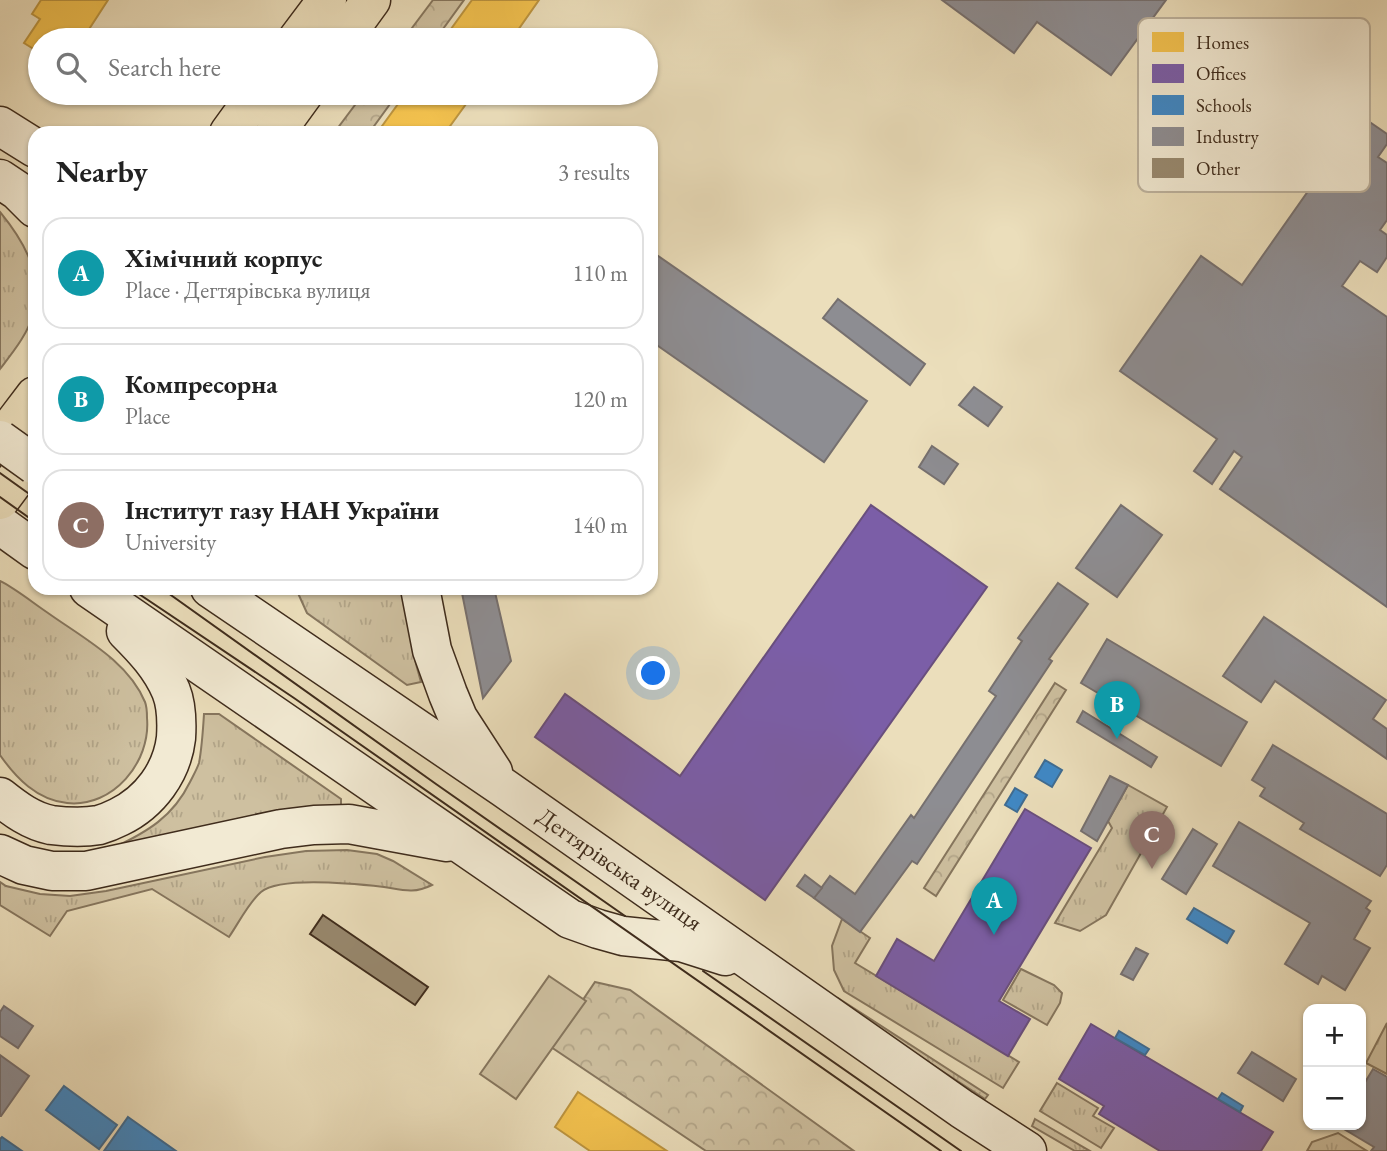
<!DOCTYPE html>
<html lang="en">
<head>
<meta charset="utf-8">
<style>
	body { margin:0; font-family:"EB Garamond",serif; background:#f2f2f2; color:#222 }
	.controls { position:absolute; right:21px; bottom:21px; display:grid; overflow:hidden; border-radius:14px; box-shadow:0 2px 5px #0004 }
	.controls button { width:63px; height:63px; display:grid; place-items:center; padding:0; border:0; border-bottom:2px solid #e0e0e0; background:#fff; color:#222; font:35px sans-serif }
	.you { position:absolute; left:654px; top:674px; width:24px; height:24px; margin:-18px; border:5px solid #fff; border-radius:50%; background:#1a73e8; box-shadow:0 0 0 10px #1a73e833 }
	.badge { display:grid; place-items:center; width:46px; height:46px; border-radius:50%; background:#8f2418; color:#fff; font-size:23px; font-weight:700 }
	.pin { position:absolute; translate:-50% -58px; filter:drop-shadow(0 2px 4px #0008) }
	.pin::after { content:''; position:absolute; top:37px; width:24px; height:21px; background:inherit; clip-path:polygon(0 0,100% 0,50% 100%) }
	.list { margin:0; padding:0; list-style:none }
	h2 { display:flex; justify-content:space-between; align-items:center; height:91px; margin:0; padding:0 28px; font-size:30px }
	h2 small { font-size:23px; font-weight:400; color:#767676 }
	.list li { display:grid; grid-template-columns:46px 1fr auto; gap:21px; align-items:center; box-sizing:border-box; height:112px; margin:0 14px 14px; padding:0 14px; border:2px solid #e0e0e0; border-radius:21px }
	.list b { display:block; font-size:26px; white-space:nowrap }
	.list p { margin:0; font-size:23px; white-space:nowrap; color:#767676 }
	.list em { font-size:23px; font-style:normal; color:#767676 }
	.icon { flex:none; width:38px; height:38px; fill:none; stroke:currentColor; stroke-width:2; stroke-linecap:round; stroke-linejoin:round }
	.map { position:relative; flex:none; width:1387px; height:1151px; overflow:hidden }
	.search { position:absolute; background:#fff; box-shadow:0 2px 5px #0004; left:28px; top:28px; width:630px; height:77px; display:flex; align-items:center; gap:18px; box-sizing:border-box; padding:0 24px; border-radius:38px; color:#767676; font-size:26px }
	.panel { position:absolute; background:#fff; box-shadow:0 2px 5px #0004; left:28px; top:126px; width:630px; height:469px; border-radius:21px }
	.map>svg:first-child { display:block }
</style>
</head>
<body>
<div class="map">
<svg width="1387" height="1151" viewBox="0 0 1387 1151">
	<defs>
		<pattern id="grass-tufts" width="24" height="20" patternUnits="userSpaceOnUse" patternTransform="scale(1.75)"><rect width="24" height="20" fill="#cec0a0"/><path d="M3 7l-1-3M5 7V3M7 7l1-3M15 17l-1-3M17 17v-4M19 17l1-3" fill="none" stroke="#b2a589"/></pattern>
		<pattern id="forest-crowns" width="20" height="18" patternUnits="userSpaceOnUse" patternTransform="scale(1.75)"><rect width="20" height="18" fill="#cec0a0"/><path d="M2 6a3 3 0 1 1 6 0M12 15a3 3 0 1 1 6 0" fill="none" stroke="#b2a589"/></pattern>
	</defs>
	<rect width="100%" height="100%" fill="#ebdebb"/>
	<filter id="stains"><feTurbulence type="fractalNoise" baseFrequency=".00286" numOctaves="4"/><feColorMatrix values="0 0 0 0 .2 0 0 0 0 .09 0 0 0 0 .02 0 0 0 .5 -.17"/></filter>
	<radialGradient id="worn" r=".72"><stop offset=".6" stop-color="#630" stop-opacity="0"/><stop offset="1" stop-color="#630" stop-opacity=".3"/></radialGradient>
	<g fill="url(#grass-tufts)" stroke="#86765e" stroke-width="2">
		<path d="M 0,212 C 23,240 44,275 34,312 C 28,334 13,352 0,369 Z"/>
		<path d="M 0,581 C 16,589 33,603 48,613 C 83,638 128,661 145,702 C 147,707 147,713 147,718 C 151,762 113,808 67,803 C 37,800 16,778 0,755 Z"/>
		<path d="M 304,588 L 401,588 L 416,664 L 421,682 L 407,685 L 307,613 L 297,591 Z"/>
		<path d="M 204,714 L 219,714 L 341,799 L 341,806 L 113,848 C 147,832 173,817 190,782 C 193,776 197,769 199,763 C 202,747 203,730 204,714 Z"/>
		<path d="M 1128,785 L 1167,807 L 1106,915 L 1080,931 L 1055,923 L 1112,828 L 1108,821 Z"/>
		<path d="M 347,850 L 377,854 L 393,861 L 432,885 C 414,894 403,890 384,887 C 357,884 281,876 261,892 C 249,902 238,924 229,937 L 152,889 L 67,911 L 50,936 L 0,905 L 0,882 L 6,886 L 40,894 L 70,896 L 106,891 L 265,857 L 306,851 Z"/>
		<path d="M 842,919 L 870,938 L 855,963 L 1019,1062 L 1003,1088 L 844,991 L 834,970 L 832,946 Z"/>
		<path d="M 1021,969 L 1054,985 L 1062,993 L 1060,1003 L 1047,1025 L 1003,1000 Z"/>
		<path d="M 838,998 L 988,1095 L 985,1099 L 836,1002 Z"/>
		<path d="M 1387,1023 L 1387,1074 L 1366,1063 Z"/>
		<path d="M 1057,1083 L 1098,1108 L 1093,1116 L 1114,1128 L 1101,1148 L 1040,1111 Z"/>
		<path d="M 1035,1119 L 1090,1151 L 1075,1151 L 1032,1126 Z"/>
		<path d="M 1338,1133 L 1367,1151 L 1307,1151 L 1312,1142 Z"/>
	</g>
	<g fill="url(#forest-crowns)" stroke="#86765e" stroke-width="2">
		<path d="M 433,0 L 464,0 L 435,40 L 403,40 Z"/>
		<path d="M 364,93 L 398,93 L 369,133 L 334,133 Z"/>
		<path d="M 1055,683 L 1066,690 L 936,896 L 924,888 Z"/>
		<path d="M 595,982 L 630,990 L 854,1151 L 706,1151 L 551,1047 Z"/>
	</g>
	<path fill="#cec0a0" stroke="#86765e" stroke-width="2" d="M 549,976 L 586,1001 L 516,1099 L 480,1074 Z"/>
	<g fill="#f2c14e" stroke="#bc943f" stroke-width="2">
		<path d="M 41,0 L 108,0 L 82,40 L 70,40 L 63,36 L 60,40 L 40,40 L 40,53 L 24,43 L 40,19 L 32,14 Z"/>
		<path d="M 472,0 L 539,0 L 511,40 L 443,40 Z"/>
		<path d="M 406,93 L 474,93 L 445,133 L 377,133 Z"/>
		<path d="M 578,1092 L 667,1151 L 590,1151 L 555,1127 Z"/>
	</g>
	<g fill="#7b5ea7" stroke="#694f7d" stroke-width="2">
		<path d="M 871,505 L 987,587 L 765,900 L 535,737 L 565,694 L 680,776 Z"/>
		<path d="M 1025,809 L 1091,848 L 999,1001 L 1030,1019 L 1008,1056 L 876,976 L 897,939 L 934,961 Z"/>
		<path d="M 1091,1024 L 1273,1132 L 1261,1151 L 1160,1151 L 1099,1114 L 1104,1106 L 1059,1079 Z"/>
	</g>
	<g fill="#3f88c5" stroke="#3f6c92" stroke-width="2">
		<path d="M 1045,760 L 1062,770 L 1052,787 L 1035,777 Z"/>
		<path d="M 1015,788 L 1027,795 L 1017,812 L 1005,805 Z"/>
		<path d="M 1194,908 L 1234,931 L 1227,943 L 1187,919 Z"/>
		<path d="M 1119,1031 L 1149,1049 L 1145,1055 L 1115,1038 Z"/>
		<path d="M 64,1086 L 117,1125 L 99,1149 L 46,1110 Z"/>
		<path d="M 1222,1093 L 1243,1106 L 1240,1112 L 1218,1099 Z"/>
		<path d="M 128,1117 L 176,1151 L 104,1151 Z"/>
		<path d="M 2,1137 L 22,1151 L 0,1151 L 0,1139 Z"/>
	</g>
	<g fill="#8d8d92" stroke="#76706f" stroke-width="2">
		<path d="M 942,0 L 1166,0 L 1111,75 L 1037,22 L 1014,53 Z"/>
		<path d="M 1361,116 L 1387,134 L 1387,144 L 1378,157 L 1387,163 L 1387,220 L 1380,230 L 1387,235 L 1387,257 L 1377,272 L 1360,261 L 1342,286 L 1387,317 L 1387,607 L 1220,489 L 1242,457 L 1234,451 L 1212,484 L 1194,471 L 1217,439 L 1120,371 L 1201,256 L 1242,285 Z"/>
		<path d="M 651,251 L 867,401 L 824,462 L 651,341 Z"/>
		<path d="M 838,299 L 925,364 L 910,385 L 823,318 Z"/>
		<path d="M 974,387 L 1002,407 L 988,426 L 959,405 Z"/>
		<path d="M 932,446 L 958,464 L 944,484 L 919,467 Z"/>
		<path d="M 1121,505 L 1162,535 L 1117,597 L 1076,568 Z"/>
		<path d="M 1058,583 L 1088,604 L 1049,659 L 1052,661 L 917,864 L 912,861 L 860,932 L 814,898 L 830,876 L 855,894 L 911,815 L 914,818 L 996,696 L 989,691 L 1022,641 L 1018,638 Z"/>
		<path d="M 461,588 L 494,588 L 511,661 L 483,698 Z"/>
		<path d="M 1264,617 L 1386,700 L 1373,719 L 1387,729 L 1387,759 L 1275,681 L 1261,702 L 1223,676 Z"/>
		<path d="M 1107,639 L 1247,722 L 1221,766 L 1081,683 Z"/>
		<path d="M 1083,711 L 1157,757 L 1151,767 L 1077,722 Z"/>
		<path d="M 1273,745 L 1387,814 L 1387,865 L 1380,876 L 1300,829 L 1304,823 L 1260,796 L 1265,788 L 1252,780 Z"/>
		<path d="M 1110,776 L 1128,785 L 1097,841 L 1081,831 Z"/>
		<path d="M 1239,822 L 1371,901 L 1366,908 L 1370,911 L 1354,939 L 1370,948 L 1345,990 L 1322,976 L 1318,984 L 1285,964 L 1310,923 L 1213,866 Z"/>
		<path d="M 1193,829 L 1217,844 L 1186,894 L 1162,879 Z"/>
		<path d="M 805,875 L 822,888 L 814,898 L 797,886 Z"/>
		<path d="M 1136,948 L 1148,954 L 1133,980 L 1121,974 Z"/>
		<path d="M 4,1006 L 33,1026 L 18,1048 L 0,1036 L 0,1012 Z"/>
		<path d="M 1252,1052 L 1296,1079 L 1283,1101 L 1238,1073 Z"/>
		<path d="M 0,1055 L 29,1076 L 1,1116 L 0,1116 Z"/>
		<path d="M 1373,1069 L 1387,1077 L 1387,1151 L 1371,1151 L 1374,1147 L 1339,1126 L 1361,1125 L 1361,1089 Z"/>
	</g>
	<path fill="#98896f" stroke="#3f2c1c" stroke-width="2" d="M 323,915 L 428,987 L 415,1005 L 310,934 Z"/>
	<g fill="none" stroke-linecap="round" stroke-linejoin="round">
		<g stroke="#3f2c1c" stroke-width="41">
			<g id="secondary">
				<path d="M 0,126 L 35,148"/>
				<path d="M 0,179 L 18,191 L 35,208"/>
				<path d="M 0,525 L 35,550"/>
				<path d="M 89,588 L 570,919 L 598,929 L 623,936 L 681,942 L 725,956"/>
				<path id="s1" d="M 210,588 L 504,788 L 962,1109 L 1027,1151"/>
				<path d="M 420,588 L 432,650 L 448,694 L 458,718 L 493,772"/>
				<path d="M 0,797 C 15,809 31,821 51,825 C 67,827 83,828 99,825 C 106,823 113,820 119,817 C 150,802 172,772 176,738 C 177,722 177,706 171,691 C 161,667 144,649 126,631"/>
				<path d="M 0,854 L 24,865 L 52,871 L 86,871 L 281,829 L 314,825 L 349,824 L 447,842"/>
			</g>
		</g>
		<g stroke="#3f2c1c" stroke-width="41">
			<g id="primary">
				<path d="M 297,40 L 327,0"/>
				<path d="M 342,40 L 371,0"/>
				<path d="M 229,133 L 258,93"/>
				<path d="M 275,133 L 304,93"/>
				<path d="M 0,442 L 35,396"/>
				<path d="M 0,500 L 35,453"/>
			</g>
		</g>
		<use href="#secondary" stroke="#f2ead3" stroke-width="38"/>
		<use href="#primary" stroke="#ebdebb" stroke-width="38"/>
		<g stroke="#3f2c1c" stroke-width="2">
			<path d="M 0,473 L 35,498"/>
			<path d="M 0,497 L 35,522"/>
			<path d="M 130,588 L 294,698 L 941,1151"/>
			<path d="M 161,588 L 436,784 L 625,916"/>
			<path d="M 703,971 L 961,1151"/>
		</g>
		<g stroke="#3f2c1c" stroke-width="41" stroke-linecap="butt">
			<path id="secondary-bridge" d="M 0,440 L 35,465"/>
		</g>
		<use href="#secondary-bridge" stroke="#f2ead3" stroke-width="38"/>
	</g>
	<g text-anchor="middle" stroke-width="7" stroke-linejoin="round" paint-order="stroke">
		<g font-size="24" fill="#3f2c1c" stroke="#f2ead3">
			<text dy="8" stroke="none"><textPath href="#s1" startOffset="497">Дегтярівська вулиця</textPath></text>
		</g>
	</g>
	<rect x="1138" y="18" width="232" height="174" rx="10" fill="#f2ead3" stroke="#bcb19c" stroke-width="2"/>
	<rect x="1152" y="32" width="32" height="20" fill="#f2c14e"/>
	<rect x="1152" y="64" width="32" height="19" fill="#7b5ea7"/>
	<rect x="1152" y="95" width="32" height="20" fill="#3f88c5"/>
	<rect x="1152" y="127" width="32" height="19" fill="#8d8d92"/>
	<rect x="1152" y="158" width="32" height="20" fill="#98896f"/>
	<g font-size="19" fill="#3f2c1c">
		<text x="1196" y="49">Homes</text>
		<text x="1196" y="80">Offices</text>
		<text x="1196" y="112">Schools</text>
		<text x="1196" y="143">Industry</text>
		<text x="1196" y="175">Other</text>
	</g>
	<rect width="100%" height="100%" filter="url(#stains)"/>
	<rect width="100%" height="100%" fill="url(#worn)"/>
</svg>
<div class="controls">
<button>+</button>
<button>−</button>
</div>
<div class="you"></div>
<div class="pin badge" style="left:994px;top:935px;background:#0f9aa8">A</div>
<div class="pin badge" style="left:1117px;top:739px;background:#0f9aa8">B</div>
<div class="pin badge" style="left:1152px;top:869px;background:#8d6e63">C</div>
<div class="search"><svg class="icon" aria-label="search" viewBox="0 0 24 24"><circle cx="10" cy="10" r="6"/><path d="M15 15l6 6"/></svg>Search here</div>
<section class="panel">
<h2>Nearby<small>3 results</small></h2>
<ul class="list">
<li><span class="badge" style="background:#0f9aa8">A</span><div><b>Хімічний корпус</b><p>Place · Дегтярівська вулиця</p></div><em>110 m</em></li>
<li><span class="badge" style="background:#0f9aa8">B</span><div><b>Компресорна</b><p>Place</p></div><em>120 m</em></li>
<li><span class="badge" style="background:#8d6e63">C</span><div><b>Інститут газу НАН України</b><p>University</p></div><em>140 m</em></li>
</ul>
</section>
</div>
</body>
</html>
